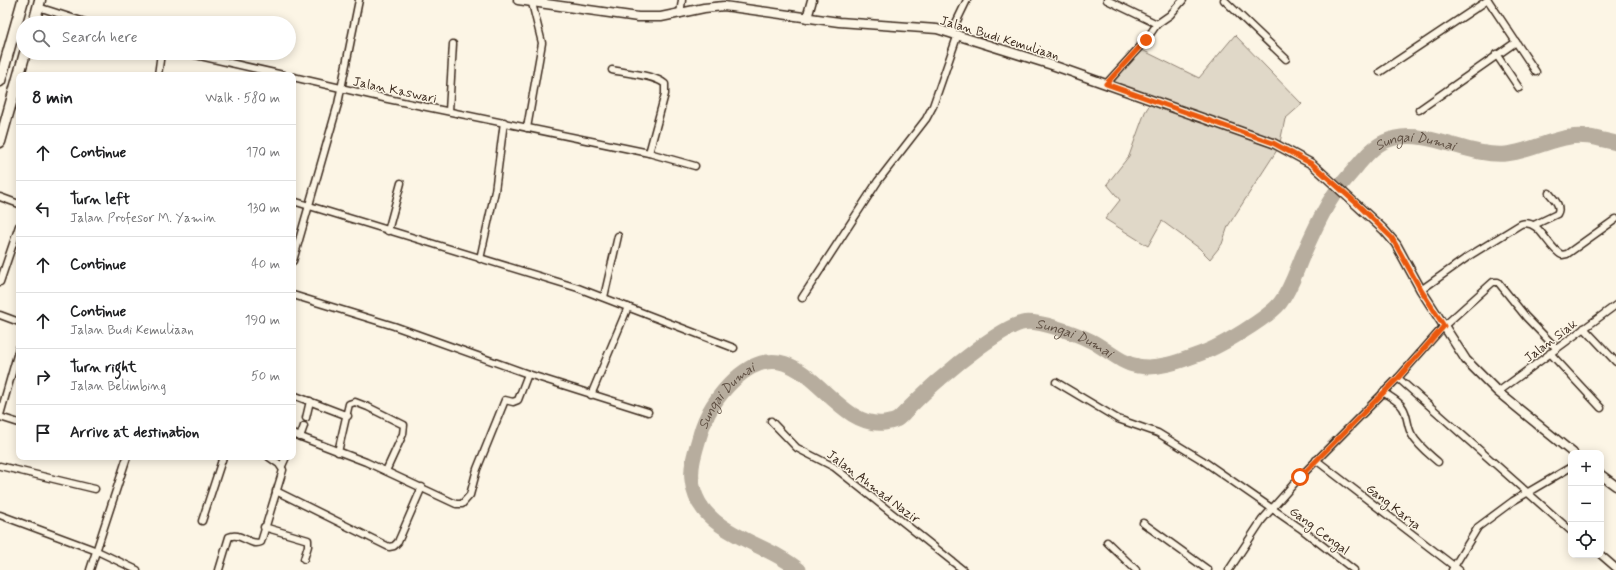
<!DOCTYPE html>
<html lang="en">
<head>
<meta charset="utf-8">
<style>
	body { margin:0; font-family:Mynerve,sans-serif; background:#f6f6f6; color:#202124 }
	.controls { position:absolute; right:12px; bottom:12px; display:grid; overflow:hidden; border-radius:8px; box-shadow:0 2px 10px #0003 }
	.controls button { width:36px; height:36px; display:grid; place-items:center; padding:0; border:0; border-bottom:1px solid #e0e0e0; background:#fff; color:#202124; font:20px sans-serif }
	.stop { position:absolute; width:12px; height:12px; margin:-9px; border:3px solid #ea580c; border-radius:50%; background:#fff }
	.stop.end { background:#ea580c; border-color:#fff; box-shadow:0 1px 4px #0008 }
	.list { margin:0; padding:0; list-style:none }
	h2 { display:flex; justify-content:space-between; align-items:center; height:52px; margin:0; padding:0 16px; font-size:17px }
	h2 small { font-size:13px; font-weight:400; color:#757577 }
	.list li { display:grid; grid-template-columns:26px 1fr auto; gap:12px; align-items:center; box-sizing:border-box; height:56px; padding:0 16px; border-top:1px solid #e0e0e0 }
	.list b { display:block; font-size:15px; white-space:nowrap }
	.list p { margin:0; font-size:13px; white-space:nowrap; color:#757577 }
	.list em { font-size:13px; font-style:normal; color:#757577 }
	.icon { flex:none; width:22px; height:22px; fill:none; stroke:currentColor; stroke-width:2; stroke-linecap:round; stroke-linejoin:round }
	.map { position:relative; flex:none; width:1616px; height:570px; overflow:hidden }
	.search { position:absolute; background:#fff; box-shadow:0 2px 10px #0003; left:16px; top:16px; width:280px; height:44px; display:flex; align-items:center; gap:10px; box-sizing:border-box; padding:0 14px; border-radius:22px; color:#757577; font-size:15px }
	.panel { position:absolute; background:#fff; box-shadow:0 2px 10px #0003; left:16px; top:72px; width:280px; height:388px; border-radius:8px }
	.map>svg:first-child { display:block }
</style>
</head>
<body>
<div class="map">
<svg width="1616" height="570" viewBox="0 0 1616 570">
	<rect width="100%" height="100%" fill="#fcf5e5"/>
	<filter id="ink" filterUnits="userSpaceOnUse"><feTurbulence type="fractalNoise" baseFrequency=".025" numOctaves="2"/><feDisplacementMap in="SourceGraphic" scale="8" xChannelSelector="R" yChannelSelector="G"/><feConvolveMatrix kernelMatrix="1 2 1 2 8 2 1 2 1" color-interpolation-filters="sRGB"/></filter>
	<g filter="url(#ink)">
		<path fill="#e0d8c8" stroke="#8e8173" d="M 1235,35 L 1302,104 L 1285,119 L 1279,147 L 1228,226 L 1222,244 L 1210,259 L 1199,248 L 1162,221 L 1148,246 L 1105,219 L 1120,200 L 1107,184 L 1129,156 L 1145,112 L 1152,101 L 1111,86 L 1140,49 L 1199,78 Z"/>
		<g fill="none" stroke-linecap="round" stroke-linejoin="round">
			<path stroke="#b7ad9e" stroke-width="15" id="s1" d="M 799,570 C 766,541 697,534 692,480 C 690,466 696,449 700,435 C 706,412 718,395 735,379 C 800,320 828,429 884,423 C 885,423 895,421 896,420 C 900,418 903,414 906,411 C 917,400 928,389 940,379 C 957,364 1001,328 1022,323 C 1037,319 1077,334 1091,341 C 1107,349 1120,363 1138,366 C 1159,370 1183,360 1202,353 C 1221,346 1268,318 1280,303 C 1291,289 1296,271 1303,255 C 1312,235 1321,214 1333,196 C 1340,185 1350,175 1358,165 C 1369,152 1378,142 1395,138 C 1430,130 1469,157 1506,154 C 1528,152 1548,140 1570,137 C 1585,134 1602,140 1616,143"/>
			<g stroke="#3b2a1e" stroke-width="9">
				<g id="minor">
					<path d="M 1107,0 L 1157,24"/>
					<path d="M 1224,0 L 1286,59"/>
					<path d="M 1488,0 L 1536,72"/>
					<path d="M 38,7 L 88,23"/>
					<path d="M 680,14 L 682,0"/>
					<path d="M 951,33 L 967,0"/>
					<path d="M 187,53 L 283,75"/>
					<path d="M 1496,54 L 1519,88"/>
					<path d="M 612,70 C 626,73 655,75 665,84 L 665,94 L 649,153"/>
					<path d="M 1380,72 L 1488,0"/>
					<path d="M 158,75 L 161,53"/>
					<path d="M 293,77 L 388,99 L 649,153 L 695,166"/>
					<path d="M 1106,84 L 1146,40 L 1157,24 L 1170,15 L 1183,0"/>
					<path d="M 1419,110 L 1516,42"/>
					<path d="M 449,111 L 453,44"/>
					<path d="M 527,128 L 542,43 L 532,3"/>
					<path d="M 0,197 L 19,204"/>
					<path d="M 293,201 L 578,288 L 734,348"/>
					<path d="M 1534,225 L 1557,214 C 1562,206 1554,199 1549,193"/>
					<path d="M 388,231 L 401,183"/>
					<path d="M 480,259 L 495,191 L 504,122"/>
					<path d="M 293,261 L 338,104 L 359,0"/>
					<path d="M 0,282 L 19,226"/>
					<path d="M 1421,290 L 1469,256 L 1521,224 C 1540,218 1547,248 1562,255 L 1567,254 L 1616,219"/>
					<path d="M 293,295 L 394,326 L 528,374 L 648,412"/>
					<path d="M 604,297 L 618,236"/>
					<path d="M 802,298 L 878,181 L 926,119 L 933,106 L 958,34"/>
					<path d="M 0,315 L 19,322"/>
					<path d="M 1584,328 L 1616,362"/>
					<path d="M 1550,353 L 1601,408"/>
					<path d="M 1398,378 L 1571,531"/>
					<path d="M 1056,382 L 1118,419 L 1158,433 L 1202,460 L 1300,528 L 1354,570"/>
					<path d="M 1383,392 C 1390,397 1399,401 1403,408 C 1408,416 1407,427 1412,435 C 1418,446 1429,454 1438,462"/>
					<path d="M 1498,392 L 1616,305"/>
					<path d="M 293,395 L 348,416"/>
					<path d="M 591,395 L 628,307"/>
					<path d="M 0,415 L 19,348"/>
					<path d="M 0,417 L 19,423"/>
					<path d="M 306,418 L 310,401"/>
					<path d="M 771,421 L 797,448 L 834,467 L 963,570"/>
					<path d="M 293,434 L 366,462 L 456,504 L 462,504 L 470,495 L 477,469 L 505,400 L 513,402 L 518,400 L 528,374"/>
					<path d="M 300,437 L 304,426"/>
					<path d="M 338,452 L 349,404 L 355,402 L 368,407 L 404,425 L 403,434 L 386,471"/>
					<path d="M 1316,460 L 1459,570"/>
					<path d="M 0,466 L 95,489"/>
					<path d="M 282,466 L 286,457"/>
					<path d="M 276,491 L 389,547 L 394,546 L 398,542 L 422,487"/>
					<path d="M 0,515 L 97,551 L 137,570"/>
					<path d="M 202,521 L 223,457"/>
					<path d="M 1143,523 L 1208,570"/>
					<path d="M 264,527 L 308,540 L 308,546 L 304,559"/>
					<path d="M 1107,542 L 1136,570"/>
					<path d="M 1601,555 L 1616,568"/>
					<path d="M 90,570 L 127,457"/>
					<path d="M 219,570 L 229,537 C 240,531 250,547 261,542 L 283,470 L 279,464 L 269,457"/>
					<path d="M 1229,570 L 1262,520 L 1300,477 L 1398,378 L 1444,326 L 1493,282 L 1498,282 L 1526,317 L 1556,348"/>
					<path d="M 1452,570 L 1478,527 L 1513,501 L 1571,467"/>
				</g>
			</g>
			<g stroke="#3b2a1e" stroke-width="11">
				<g id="tertiary">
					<path d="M 518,0 L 638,17 L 661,17 L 704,8 L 724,6 L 839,22 L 937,29 L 1052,65 L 1273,143 L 1312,164 L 1384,230 L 1396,244 L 1421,290 L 1466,360 L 1498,392 L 1573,453"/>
					<path d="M 807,18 L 812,0"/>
					<path d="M 1601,475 L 1616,486"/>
				</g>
			</g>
			<g stroke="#3b2a1e" stroke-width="13">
				<g id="primary">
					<path d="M 34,23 L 40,0"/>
					<path d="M 0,81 L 23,0"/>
					<path d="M 0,142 L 25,53"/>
				</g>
			</g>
			<use href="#minor" stroke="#fcf5e5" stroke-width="6"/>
			<use href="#tertiary" stroke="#fcf5e5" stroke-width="8"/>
			<use href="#primary" stroke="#fcf5e5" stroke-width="10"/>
		</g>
	</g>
	<g fill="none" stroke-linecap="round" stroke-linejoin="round" filter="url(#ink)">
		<path stroke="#ea580c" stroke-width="5" d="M 1146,40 L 1106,84 L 1273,143 L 1312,164 L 1354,201 L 1392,238 L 1421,290 L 1444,326 L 1398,378 L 1300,477"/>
	</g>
	<g text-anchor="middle" stroke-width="3" stroke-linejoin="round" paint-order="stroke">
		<g font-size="13" fill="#3b2a1e" stroke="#fcf5e5">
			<text transform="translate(1000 37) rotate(17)" y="5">Jalan Budi Kemuliaan</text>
			<text transform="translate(395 89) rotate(12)" y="5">Jalan Kaswari</text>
			<text transform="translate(1550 340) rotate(-37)" y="5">Jalan Siak</text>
			<text transform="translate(874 486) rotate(37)" y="5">Jalan Ahmad Nazir</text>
			<text transform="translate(1394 506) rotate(38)" y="5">Gang Karya</text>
			<text transform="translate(1320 530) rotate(37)" y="5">Gang Cengal</text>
		</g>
		<g font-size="14" font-style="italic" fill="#605144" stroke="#fcf5e5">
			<text dy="5" stroke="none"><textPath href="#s1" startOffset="1116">Sungai Dumai</textPath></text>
			<text dy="5" stroke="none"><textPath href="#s1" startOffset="660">Sungai Dumai</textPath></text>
			<text dy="5" stroke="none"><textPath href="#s1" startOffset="240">Sungai Dumai</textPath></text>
		</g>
	</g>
</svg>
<div class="controls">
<button>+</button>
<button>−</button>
<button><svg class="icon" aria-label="locate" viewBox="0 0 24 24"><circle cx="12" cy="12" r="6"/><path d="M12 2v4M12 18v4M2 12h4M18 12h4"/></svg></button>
</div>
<div class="stop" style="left:1300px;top:477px"></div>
<div class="stop end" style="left:1146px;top:40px"></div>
<div class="search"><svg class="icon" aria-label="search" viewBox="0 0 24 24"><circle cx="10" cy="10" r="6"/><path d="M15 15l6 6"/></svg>Search here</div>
<section class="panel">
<h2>8 min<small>Walk · 580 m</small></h2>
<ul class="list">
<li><svg class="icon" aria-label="ahead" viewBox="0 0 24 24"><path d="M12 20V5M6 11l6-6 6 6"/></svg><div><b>Continue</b></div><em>170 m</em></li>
<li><svg class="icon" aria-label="left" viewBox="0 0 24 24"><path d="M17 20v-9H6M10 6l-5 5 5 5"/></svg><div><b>Turn left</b><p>Jalan Profesor M. Yamin</p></div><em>130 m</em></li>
<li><svg class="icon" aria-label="ahead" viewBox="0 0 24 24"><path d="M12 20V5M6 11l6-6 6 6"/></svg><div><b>Continue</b></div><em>40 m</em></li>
<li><svg class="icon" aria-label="ahead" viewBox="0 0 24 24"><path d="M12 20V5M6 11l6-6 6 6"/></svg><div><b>Continue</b><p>Jalan Budi Kemuliaan</p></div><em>190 m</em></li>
<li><svg class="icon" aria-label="right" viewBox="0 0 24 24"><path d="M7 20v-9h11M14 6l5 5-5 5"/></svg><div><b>Turn right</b><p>Jalan Belimbing</p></div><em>50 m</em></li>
<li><svg class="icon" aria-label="arrive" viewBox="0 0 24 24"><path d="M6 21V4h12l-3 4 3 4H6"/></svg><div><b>Arrive at destination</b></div></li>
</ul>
</section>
</div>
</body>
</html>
